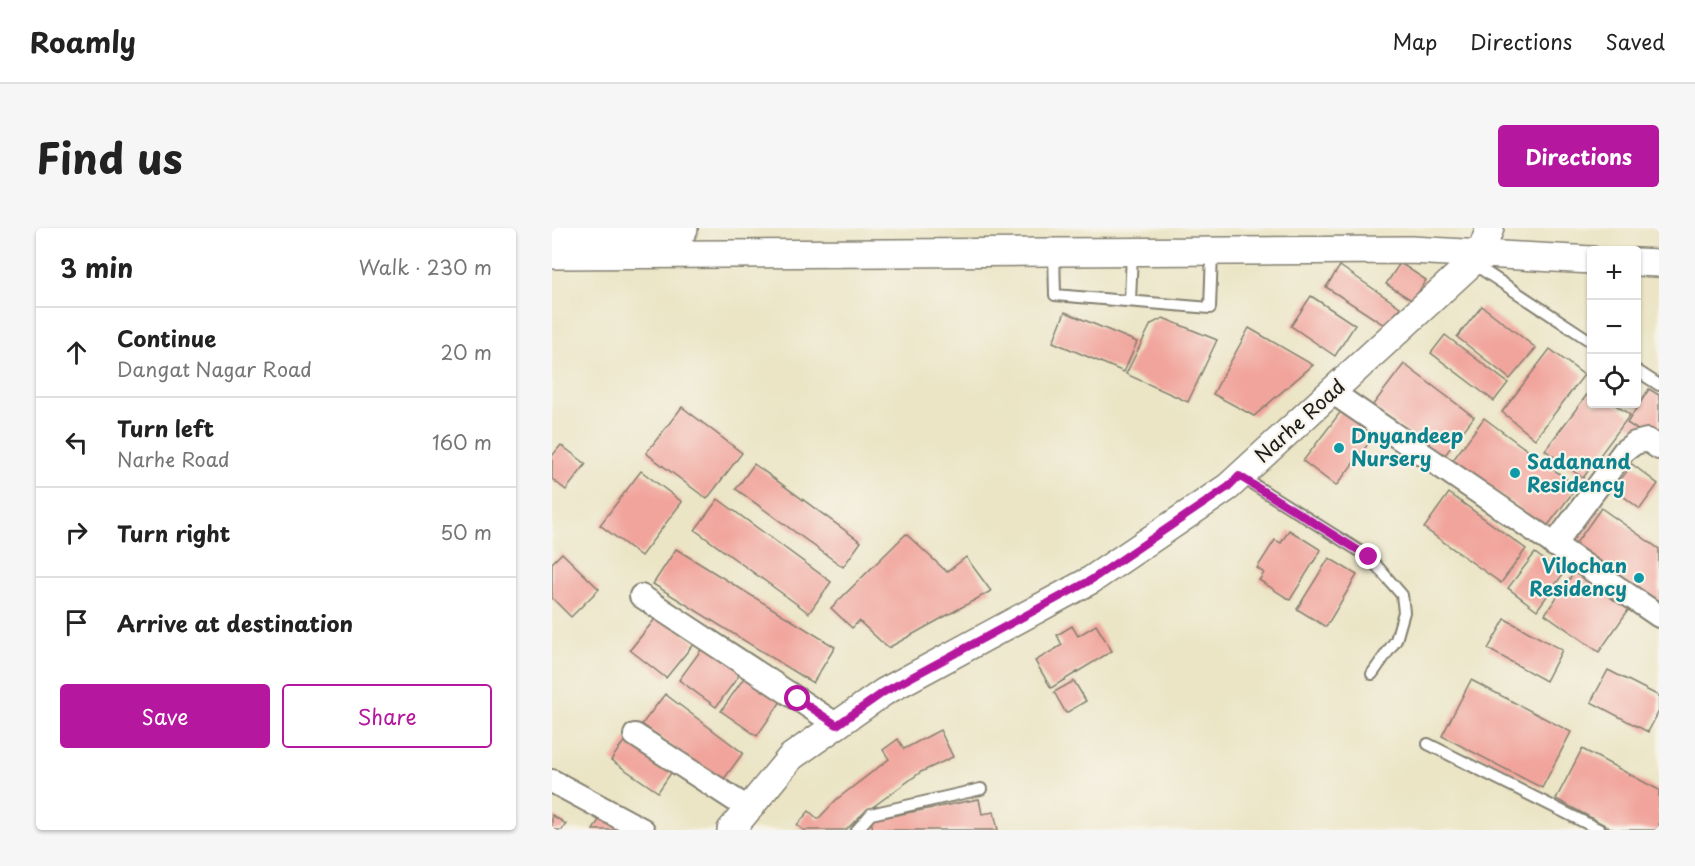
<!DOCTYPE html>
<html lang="en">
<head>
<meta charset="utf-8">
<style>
	body { margin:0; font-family:"Playpen Sans",sans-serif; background:#f6f6f6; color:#222 }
	.controls { position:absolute; right:18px; top:18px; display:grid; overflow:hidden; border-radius:6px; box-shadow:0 2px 4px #0004 }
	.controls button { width:54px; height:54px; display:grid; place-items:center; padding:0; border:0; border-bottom:2px solid #e0e0e0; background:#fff; color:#222; font:30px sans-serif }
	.stop { position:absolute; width:18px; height:18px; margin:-14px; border:4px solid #b5179e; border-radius:50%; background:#fff }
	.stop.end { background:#b5179e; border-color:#fff; box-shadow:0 2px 6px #0008 }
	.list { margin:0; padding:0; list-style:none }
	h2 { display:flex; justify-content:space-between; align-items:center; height:78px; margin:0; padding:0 24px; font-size:26px }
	h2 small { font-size:20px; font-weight:400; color:#767676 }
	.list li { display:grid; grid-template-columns:39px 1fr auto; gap:18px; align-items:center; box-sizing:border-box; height:90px; padding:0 24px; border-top:2px solid #e0e0e0 }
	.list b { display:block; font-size:22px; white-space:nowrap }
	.list p { margin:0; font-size:20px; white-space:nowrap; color:#767676 }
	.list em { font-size:20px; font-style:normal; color:#767676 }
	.actions { display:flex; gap:12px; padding:18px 24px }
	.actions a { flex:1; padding:14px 0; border:2px solid #b5179e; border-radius:6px; text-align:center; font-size:21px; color:#b5179e }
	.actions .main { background:#b5179e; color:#fff }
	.icon { flex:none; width:33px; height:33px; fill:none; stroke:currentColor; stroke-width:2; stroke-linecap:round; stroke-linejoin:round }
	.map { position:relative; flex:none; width:1107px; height:602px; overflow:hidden; border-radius:6px }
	header { display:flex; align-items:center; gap:36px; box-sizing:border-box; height:84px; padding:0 30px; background:#fff; border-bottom:2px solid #e0e0e0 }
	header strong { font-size:28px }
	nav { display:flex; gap:33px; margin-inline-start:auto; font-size:21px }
	.intro { display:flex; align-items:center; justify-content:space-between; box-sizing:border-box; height:144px; padding:0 36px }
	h1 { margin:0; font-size:42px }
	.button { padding:15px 27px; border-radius:6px; background:#b5179e; color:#fff; font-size:21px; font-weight:700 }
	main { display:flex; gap:36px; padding:0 36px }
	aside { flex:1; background:#fff; border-radius:6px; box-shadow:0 2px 4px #0004 }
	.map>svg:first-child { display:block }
</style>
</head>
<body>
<header>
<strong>Roamly</strong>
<nav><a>Map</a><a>Directions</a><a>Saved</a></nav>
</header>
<div class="intro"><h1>Find us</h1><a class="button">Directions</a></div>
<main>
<aside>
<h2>3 min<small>Walk · 230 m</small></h2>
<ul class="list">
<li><svg class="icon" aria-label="ahead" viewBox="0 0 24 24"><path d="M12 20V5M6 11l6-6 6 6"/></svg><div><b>Continue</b><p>Dangat Nagar Road</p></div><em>20 m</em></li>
<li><svg class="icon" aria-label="left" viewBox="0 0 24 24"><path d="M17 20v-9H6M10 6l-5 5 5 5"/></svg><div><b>Turn left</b><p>Narhe Road</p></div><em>160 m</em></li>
<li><svg class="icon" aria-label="right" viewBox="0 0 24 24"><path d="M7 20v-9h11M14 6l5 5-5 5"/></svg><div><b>Turn right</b></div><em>50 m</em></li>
<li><svg class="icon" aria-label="arrive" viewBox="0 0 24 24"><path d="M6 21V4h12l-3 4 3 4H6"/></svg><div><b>Arrive at destination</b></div></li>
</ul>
<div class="actions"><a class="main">Save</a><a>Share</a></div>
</aside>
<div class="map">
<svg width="1107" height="602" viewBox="0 0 1107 602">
	<rect width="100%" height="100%" fill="#f7f3e8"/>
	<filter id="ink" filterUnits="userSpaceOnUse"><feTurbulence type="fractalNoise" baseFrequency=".0167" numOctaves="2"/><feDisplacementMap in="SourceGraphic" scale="12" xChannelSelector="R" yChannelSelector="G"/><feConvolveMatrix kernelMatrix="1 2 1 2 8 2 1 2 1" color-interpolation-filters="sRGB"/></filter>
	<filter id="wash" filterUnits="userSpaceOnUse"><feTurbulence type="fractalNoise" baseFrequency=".008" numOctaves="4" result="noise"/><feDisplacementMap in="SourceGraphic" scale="24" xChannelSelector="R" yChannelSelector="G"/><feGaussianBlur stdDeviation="1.35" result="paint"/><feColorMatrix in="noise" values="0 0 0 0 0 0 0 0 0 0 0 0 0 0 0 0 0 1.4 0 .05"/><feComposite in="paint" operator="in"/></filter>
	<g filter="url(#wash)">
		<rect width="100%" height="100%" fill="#ebe5c6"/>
		<g id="blocks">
			<g fill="#f1a49c">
				<path d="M 848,35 L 874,52 L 861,73 L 834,56 Z"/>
				<path d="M 788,38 L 848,79 L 835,99 L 774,59 Z"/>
				<path d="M 759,68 L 803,97 L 783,128 L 739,98 Z"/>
				<path d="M 930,78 L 984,120 L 958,151 L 905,109 Z"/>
				<path d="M 513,84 L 585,114 L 572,144 L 501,114 Z"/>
				<path d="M 611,90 L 665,112 L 636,174 L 574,146 L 599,96 Z"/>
				<path d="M 697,100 L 761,137 L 702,188 L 661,166 Z"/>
				<path d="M 893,107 L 956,155 L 942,173 L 879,125 Z"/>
				<path d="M 998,121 L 1032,147 L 983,211 L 950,184 Z"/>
				<path d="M 852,136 L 922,189 L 890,231 L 820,178 Z"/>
				<path d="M 1040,160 L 1040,176 L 1062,176 L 1078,187 L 1031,250 L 993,222 Z"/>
				<path d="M 1097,161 L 1107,167 L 1107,216 L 1075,195 Z"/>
				<path d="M 130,179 L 190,225 L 155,271 L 94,225 Z"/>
				<path d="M 790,182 L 823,207 L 784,258 L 751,233 Z"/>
				<path d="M 932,190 L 1025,259 L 994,300 L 901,232 Z"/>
				<path d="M 9,217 L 34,236 L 14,262 L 0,251 L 0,228 Z"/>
				<path d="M 202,236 L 309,314 L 291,339 L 184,261 Z"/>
				<path d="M 1080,236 L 1106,256 L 1088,281 L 1062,261 Z"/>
				<path d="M 89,243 L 130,274 L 89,328 L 48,297 Z"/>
				<path d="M 897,265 L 974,321 L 949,355 L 872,300 Z"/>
				<path d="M 166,271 L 279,354 L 257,385 L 143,302 Z"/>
				<path d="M 1049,280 L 1107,321 L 1107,378 L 1022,318 Z"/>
				<path d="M 737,302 L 769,322 L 738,372 L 707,352 L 712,345 L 705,340 L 723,312 L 729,315 Z"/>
				<path d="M 354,306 L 395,344 L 414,329 L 439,363 L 336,420 L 307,393 L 300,400 L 279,380 Z"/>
				<path d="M 124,321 L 283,419 L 261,455 L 101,356 Z"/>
				<path d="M 10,325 L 47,361 L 19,389 L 0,370 L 0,335 Z"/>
				<path d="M 983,325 L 1011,346 L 985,382 L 956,360 Z"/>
				<path d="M 777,330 L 805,347 L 774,399 L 745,381 Z"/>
				<path d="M 1023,343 L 1077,381 L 1047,424 L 993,386 Z"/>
				<path d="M 107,386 L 143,414 L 114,450 L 78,422 Z"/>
				<path d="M 953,391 L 1010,422 L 994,453 L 936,421 Z"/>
				<path d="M 544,397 L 560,423 L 499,460 L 483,433 L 510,417 L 505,407 L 520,398 L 526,408 Z"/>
				<path d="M 154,415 L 191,442 L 164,479 L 127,452 Z"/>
				<path d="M 1056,442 L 1107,468 L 1107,483 L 1096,504 L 1039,474 Z"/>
				<path d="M 196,444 L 232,469 L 205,508 L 169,483 Z"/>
				<path d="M 919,452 L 1019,504 L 990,560 L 890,508 Z"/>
				<path d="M 522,453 L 534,473 L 514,485 L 502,464 Z"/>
				<path d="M 113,466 L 191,525 L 169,555 L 90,496 Z"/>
				<path d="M 388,502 L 401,529 L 369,544 L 307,589 L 294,602 L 251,602 L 245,597 L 257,583 L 266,591 L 285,571 L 337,531 L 331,522 L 346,511 L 352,521 Z"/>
				<path d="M 75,509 L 121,542 L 106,564 L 59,532 Z"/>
				<path d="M 1030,521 L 1107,562 L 1107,602 L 1062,602 L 1004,571 Z"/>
				<path d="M 427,571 L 430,586 L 442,584 L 446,602 L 321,602 L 319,592 Z"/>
				<path d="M 51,585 L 68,595 L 64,602 L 41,602 Z"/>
				<path d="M 0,587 L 14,596 L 10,602 L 0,602 Z"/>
			</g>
		</g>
	</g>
	<g filter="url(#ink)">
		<use href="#blocks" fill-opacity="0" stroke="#848071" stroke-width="1.5"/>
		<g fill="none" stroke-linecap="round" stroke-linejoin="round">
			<g stroke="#848071" stroke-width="14">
				<g id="service">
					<path d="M 502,25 L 503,67 L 658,80 L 660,24"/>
					<path d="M 920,35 L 1040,114"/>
					<path d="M 578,73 L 580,25"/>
					<path d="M 1084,142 L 1107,157"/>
					<path d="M 688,248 L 817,329 L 850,367 L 852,384 L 844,412 L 820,446"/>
					<path d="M 876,516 L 1048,602"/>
					<path d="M 305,602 L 319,586 L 429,561"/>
				</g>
			</g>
			<g stroke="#848071" stroke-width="26">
				<g id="minor">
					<path d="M 780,164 L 1107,388"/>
					<path d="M 1002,317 L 1072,223 L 1083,215 L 1095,212 L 1107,220"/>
					<path d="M 89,368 L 285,497"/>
					<path d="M 83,507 L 197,581"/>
					<path d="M 0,553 L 91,602"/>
				</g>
			</g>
			<g stroke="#848071" stroke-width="30">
				<g id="tertiary">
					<path d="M 0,27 L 859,22 L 1040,32"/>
					<path d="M 1084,34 L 1107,35"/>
					<path d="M 179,602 L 239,529 L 332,464 L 539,352 L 676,259 L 928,27 L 938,0"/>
				</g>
			</g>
			<g stroke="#848071" stroke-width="36">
				<path id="trunk" d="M 0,10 L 129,0"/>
			</g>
			<use href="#service" stroke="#fff" stroke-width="10"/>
			<use href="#minor" stroke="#fff" stroke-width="22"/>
			<use href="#tertiary" stroke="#fff" stroke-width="27"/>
			<use href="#trunk" stroke="#fff" stroke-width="33"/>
		</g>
	</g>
	<g fill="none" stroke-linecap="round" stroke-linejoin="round" filter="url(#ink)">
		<path stroke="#b5179e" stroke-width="8" d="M 246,471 L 285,497 L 332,464 L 539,352 L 676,259 L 687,248 L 817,329"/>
	</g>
	<g fill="#0f9aa8" stroke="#f7f3e8" stroke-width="2">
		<circle cx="787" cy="220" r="6"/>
		<circle cx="963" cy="245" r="6"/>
		<circle cx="1087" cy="350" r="6"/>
	</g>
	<g text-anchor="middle" stroke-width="4.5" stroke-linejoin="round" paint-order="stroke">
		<g font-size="20" fill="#1c1c1c" stroke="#f7f3e8">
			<text transform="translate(748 193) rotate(-42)" y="7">Narhe Road</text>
		</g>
		<g font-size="20" font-weight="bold" fill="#0d838f" stroke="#f7f3e8" text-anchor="start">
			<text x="799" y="215">Dnyandeep<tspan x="799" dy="23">Nursery</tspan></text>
			<text x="975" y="241">Sadanand<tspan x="975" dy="23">Residency</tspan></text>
			<text x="1075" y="345" text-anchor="end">Vilochan<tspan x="1075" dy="23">Residency</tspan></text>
		</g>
	</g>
</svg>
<div class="controls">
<button>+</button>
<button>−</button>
<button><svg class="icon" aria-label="locate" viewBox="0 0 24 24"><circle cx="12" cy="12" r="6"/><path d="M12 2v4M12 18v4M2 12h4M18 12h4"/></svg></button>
</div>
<div class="stop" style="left:246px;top:471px"></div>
<div class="stop end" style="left:817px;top:329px"></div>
</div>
</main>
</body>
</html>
